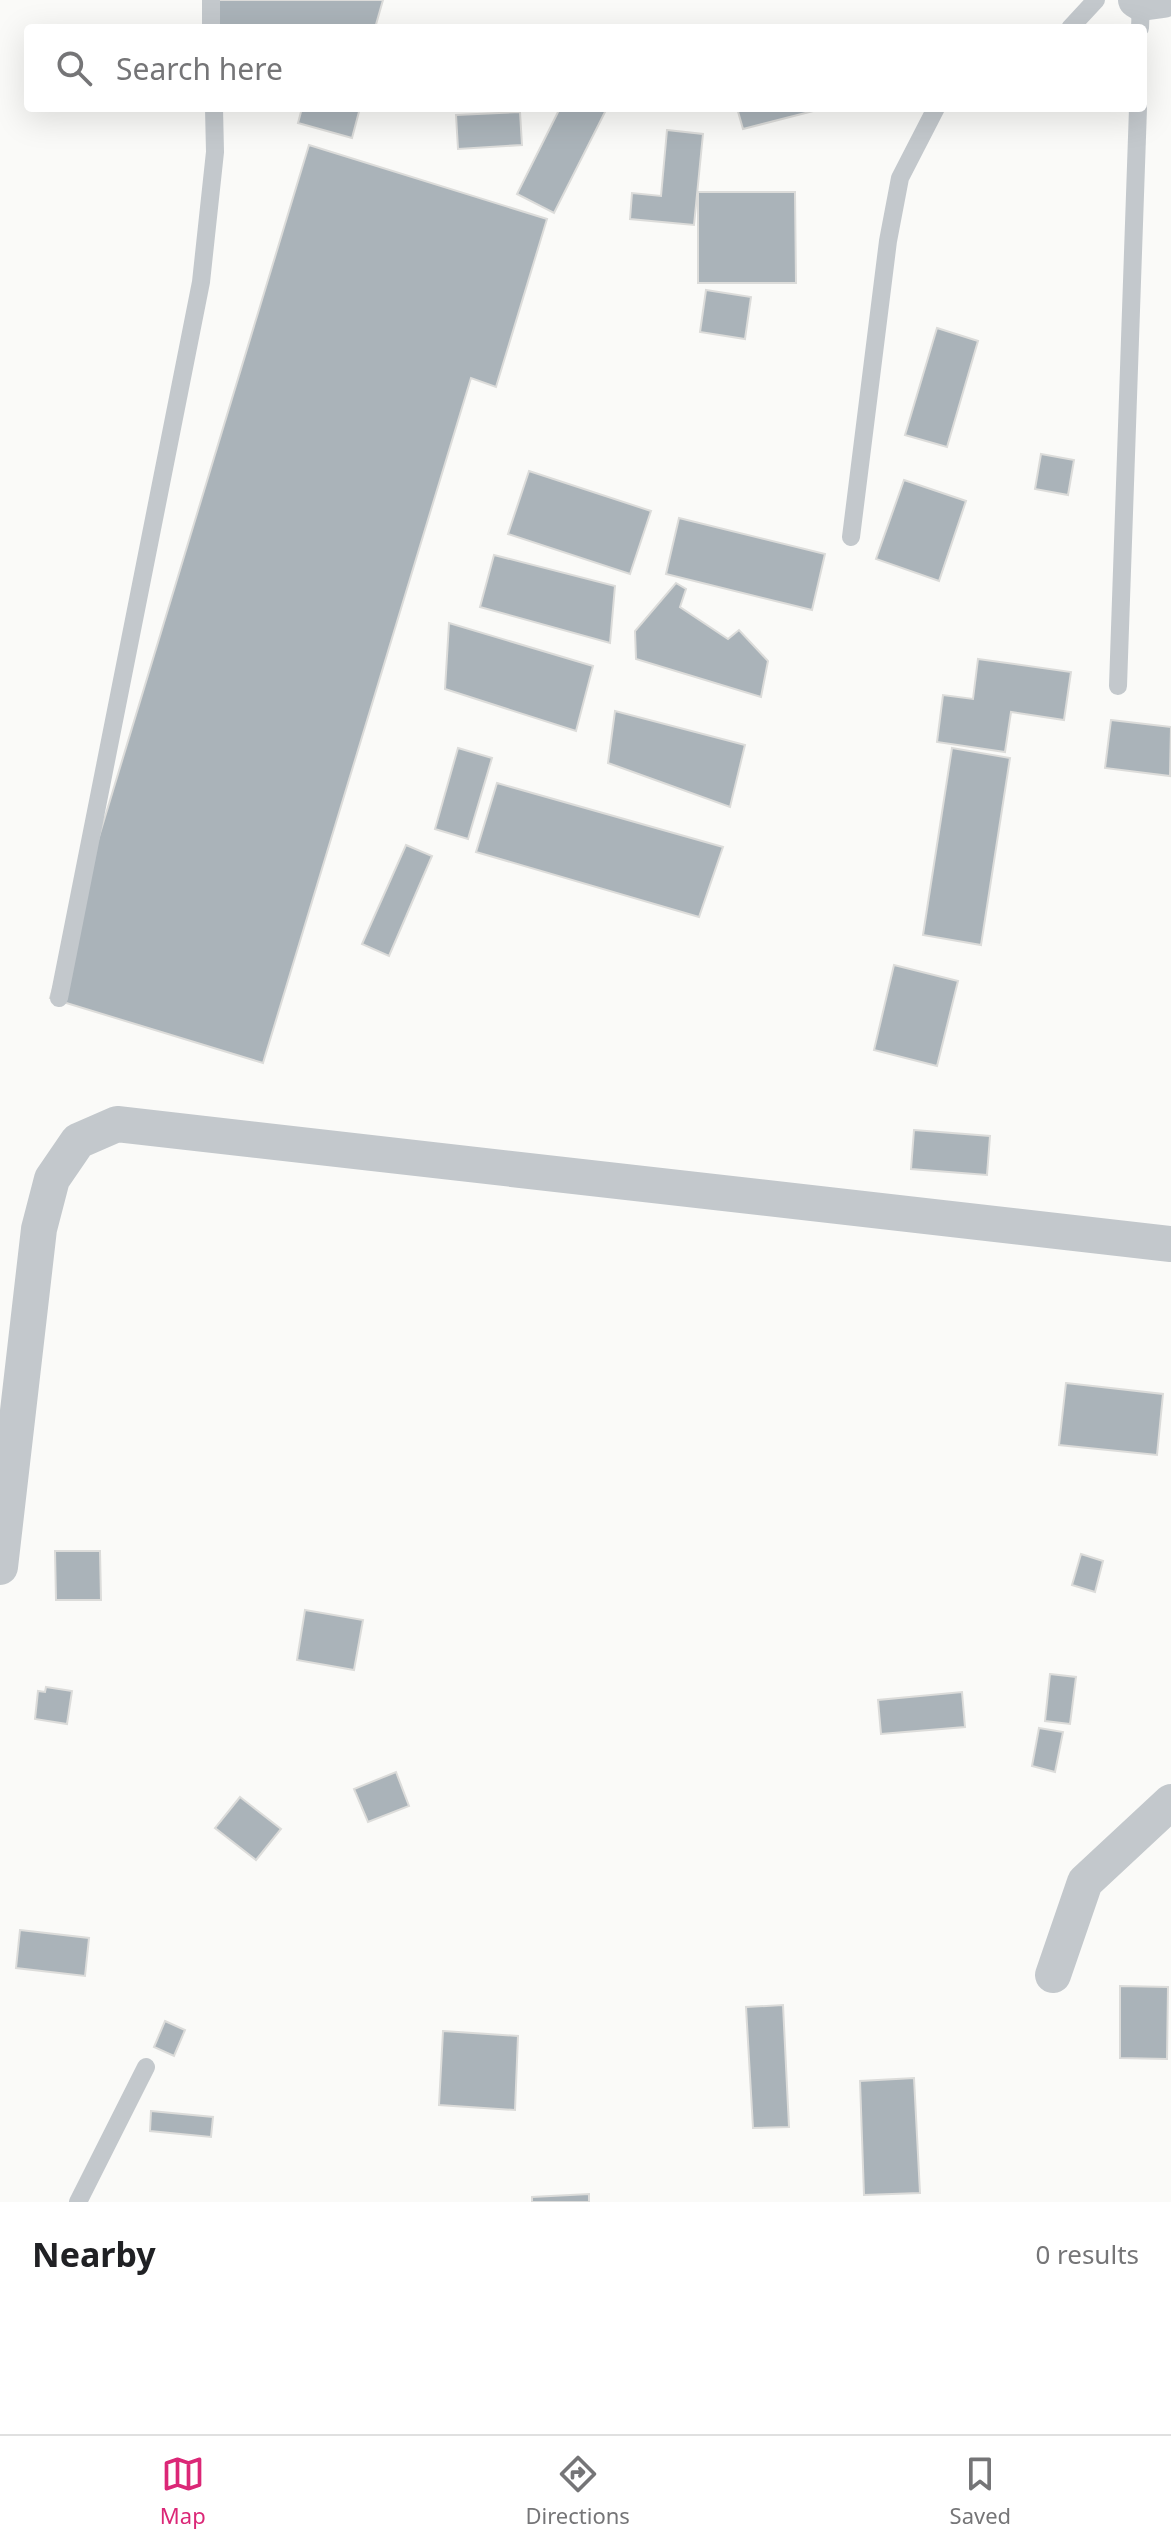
<!DOCTYPE html>
<html lang="en">
<head>
<meta charset="utf-8">
<style>
	body { margin:0; font-family:"Noto Sans",sans-serif; background:#f6f6f6; color:#202124 }
	.list { margin:0; padding:0; list-style:none }
	h2 { display:flex; justify-content:space-between; align-items:center; height:104px; margin:0; padding:0 32px; font-size:34px }
	h2 small { font-size:26px; font-weight:400; color:#757577 }
	.icon { flex:none; width:44px; height:44px; fill:none; stroke:currentColor; stroke-width:2; stroke-linecap:round; stroke-linejoin:round }
	.map { position:relative; flex:none; width:1171px; height:2202px; overflow:hidden }
	.search { position:absolute; background:#fff; box-shadow:0 8px 32px #0002; left:24px; right:24px; top:24px; height:88px; display:flex; align-items:center; gap:20px; box-sizing:border-box; padding:0 28px; border-radius:8px; color:#757577; font-size:30px }
	.sheet { height:232px; background:#fff }
	nav { display:flex; justify-content:space-around; align-items:center; box-sizing:border-box; height:112px; border-top:2px solid #e0e0e0; background:#fff; font-size:22px; color:#757577 }
	nav a { display:grid; justify-items:center; gap:4px }
	nav .on { color:#db2777 }
	.map>svg:first-child { display:block }
</style>
</head>
<body>
<div class="map">
<svg width="1171" height="2202" viewBox="0 0 1171 2202">
	<rect width="100%" height="100%" fill="#fafaf8"/>
	<g fill="#aab3b9" stroke="#dcdcda" stroke-width="2">
		<path d="M 219,0 L 383,0 L 375,28 L 216,28 Z"/>
		<path d="M 302,108 L 360,108 L 352,138 L 298,123 Z"/>
		<path d="M 560,108 L 607,108 L 554,213 L 517,194 Z"/>
		<path d="M 737,108 L 825,108 L 743,129 Z"/>
		<path d="M 520,112 L 522,145 L 458,149 L 456,115 Z"/>
		<path d="M 667,130 L 703,134 L 694,225 L 630,219 L 632,193 L 661,196 Z"/>
		<path d="M 309,145 L 547,219 L 496,387 L 471,378 L 263,1063 L 50,998 Z"/>
		<path d="M 698,192 L 795,192 L 796,283 L 698,283 Z"/>
		<path d="M 706,290 L 751,297 L 745,339 L 700,332 Z"/>
		<path d="M 937,328 L 978,341 L 947,447 L 905,435 Z"/>
		<path d="M 1041,454 L 1074,460 L 1068,495 L 1035,489 Z"/>
		<path d="M 529,471 L 651,511 L 630,574 L 508,534 Z"/>
		<path d="M 904,480 L 966,501 L 939,581 L 876,559 Z"/>
		<path d="M 679,518 L 825,554 L 812,610 L 666,574 Z"/>
		<path d="M 494,555 L 615,586 L 610,643 L 480,607 Z"/>
		<path d="M 676,583 L 686,589 L 680,607 L 728,639 L 739,630 L 768,661 L 761,697 L 636,659 L 635,631 Z"/>
		<path d="M 449,623 L 593,666 L 576,731 L 445,689 Z"/>
		<path d="M 978,659 L 1071,672 L 1064,720 L 1011,712 L 1005,752 L 937,742 L 943,695 L 973,699 Z"/>
		<path d="M 615,711 L 745,745 L 730,807 L 608,763 Z"/>
		<path d="M 1111,720 L 1171,727 L 1170,776 L 1105,768 Z"/>
		<path d="M 458,748 L 492,758 L 468,839 L 435,829 Z"/>
		<path d="M 952,748 L 1010,758 L 981,945 L 923,935 Z"/>
		<path d="M 497,783 L 723,847 L 699,917 L 476,852 Z"/>
		<path d="M 406,845 L 432,856 L 389,956 L 362,944 Z"/>
		<path d="M 894,965 L 958,981 L 937,1066 L 874,1050 Z"/>
		<path d="M 914,1130 L 990,1136 L 987,1175 L 911,1169 Z"/>
		<path d="M 1066,1383 L 1163,1394 L 1157,1455 L 1059,1445 Z"/>
		<path d="M 55,1551 L 100,1551 L 101,1600 L 56,1600 Z"/>
		<path d="M 1081,1554 L 1103,1561 L 1095,1592 L 1072,1585 Z"/>
		<path d="M 305,1610 L 363,1620 L 354,1670 L 297,1660 Z"/>
		<path d="M 1050,1674 L 1076,1677 L 1070,1724 L 1045,1721 Z"/>
		<path d="M 46,1687 L 72,1691 L 67,1724 L 35,1719 L 38,1691 L 45,1692 Z"/>
		<path d="M 962,1692 L 965,1727 L 881,1734 L 878,1700 Z"/>
		<path d="M 1039,1728 L 1063,1732 L 1055,1772 L 1032,1766 Z"/>
		<path d="M 396,1772 L 409,1806 L 368,1822 L 354,1789 Z"/>
		<path d="M 240,1797 L 281,1829 L 256,1860 L 215,1828 Z"/>
		<path d="M 20,1930 L 89,1938 L 85,1976 L 16,1968 Z"/>
		<path d="M 1120,1986 L 1168,1987 L 1167,2059 L 1120,2058 Z"/>
		<path d="M 783,2005 L 789,2127 L 753,2128 L 746,2007 Z"/>
		<path d="M 165,2021 L 185,2030 L 174,2056 L 154,2047 Z"/>
		<path d="M 443,2031 L 518,2036 L 515,2110 L 439,2105 Z"/>
		<path d="M 914,2078 L 920,2193 L 864,2195 L 860,2081 Z"/>
		<path d="M 151,2111 L 213,2117 L 211,2137 L 150,2131 Z"/>
		<path d="M 589,2194 L 589,2202 L 532,2202 L 532,2197 Z"/>
	</g>
	<g fill="none" stroke-linecap="round" stroke-linejoin="round">
		<g stroke="#c3c8cc" stroke-width="18">
			<path d="M 211,28 L 211,0"/>
			<path d="M 1070,28 L 1096,0"/>
			<path d="M 1140,28 L 1141,3"/>
			<path d="M 851,537 L 888,241 L 900,178 L 936,108"/>
			<path d="M 1118,686 L 1138,108"/>
			<path d="M 59,998 L 201,282 L 215,152 L 214,108"/>
			<path d="M 78,2202 L 146,2067"/>
		</g>
		<g stroke="#c3c8cc" stroke-width="36">
			<path d="M 1136,0 L 1141,3 L 1163,0"/>
			<path d="M 0,1567 L 39,1229 L 52,1179 L 78,1141 L 117,1124 L 1171,1244"/>
			<path d="M 1053,1975 L 1085,1882 L 1171,1802"/>
		</g>
	</g>
</svg>
<div class="search"><svg class="icon" aria-label="search" viewBox="0 0 24 24"><circle cx="10" cy="10" r="6"/><path d="M15 15l6 6"/></svg>Search here</div>
</div>
<section class="sheet">
<h2>Nearby<small>0 results</small></h2>
<ul class="list">
</ul>
</section>
<nav>
<a class="on"><svg class="icon" aria-label="map" viewBox="0 0 24 24"><path d="M3 6l6-2 6 2 6-2v14l-6 2-6-2-6 2zM9 4v14M15 6v14"/></svg>Map</a>
<a><svg class="icon" aria-label="directions" viewBox="0 0 24 24"><path d="M12 3l9 9-9 9-9-9zM9 14v-3h6M13 9l2 2-2 2"/></svg>Directions</a>
<a><svg class="icon" aria-label="saved" viewBox="0 0 24 24"><path d="M7 4h10v16l-5-4-5 4z"/></svg>Saved</a>
</nav>
</body>
</html>
